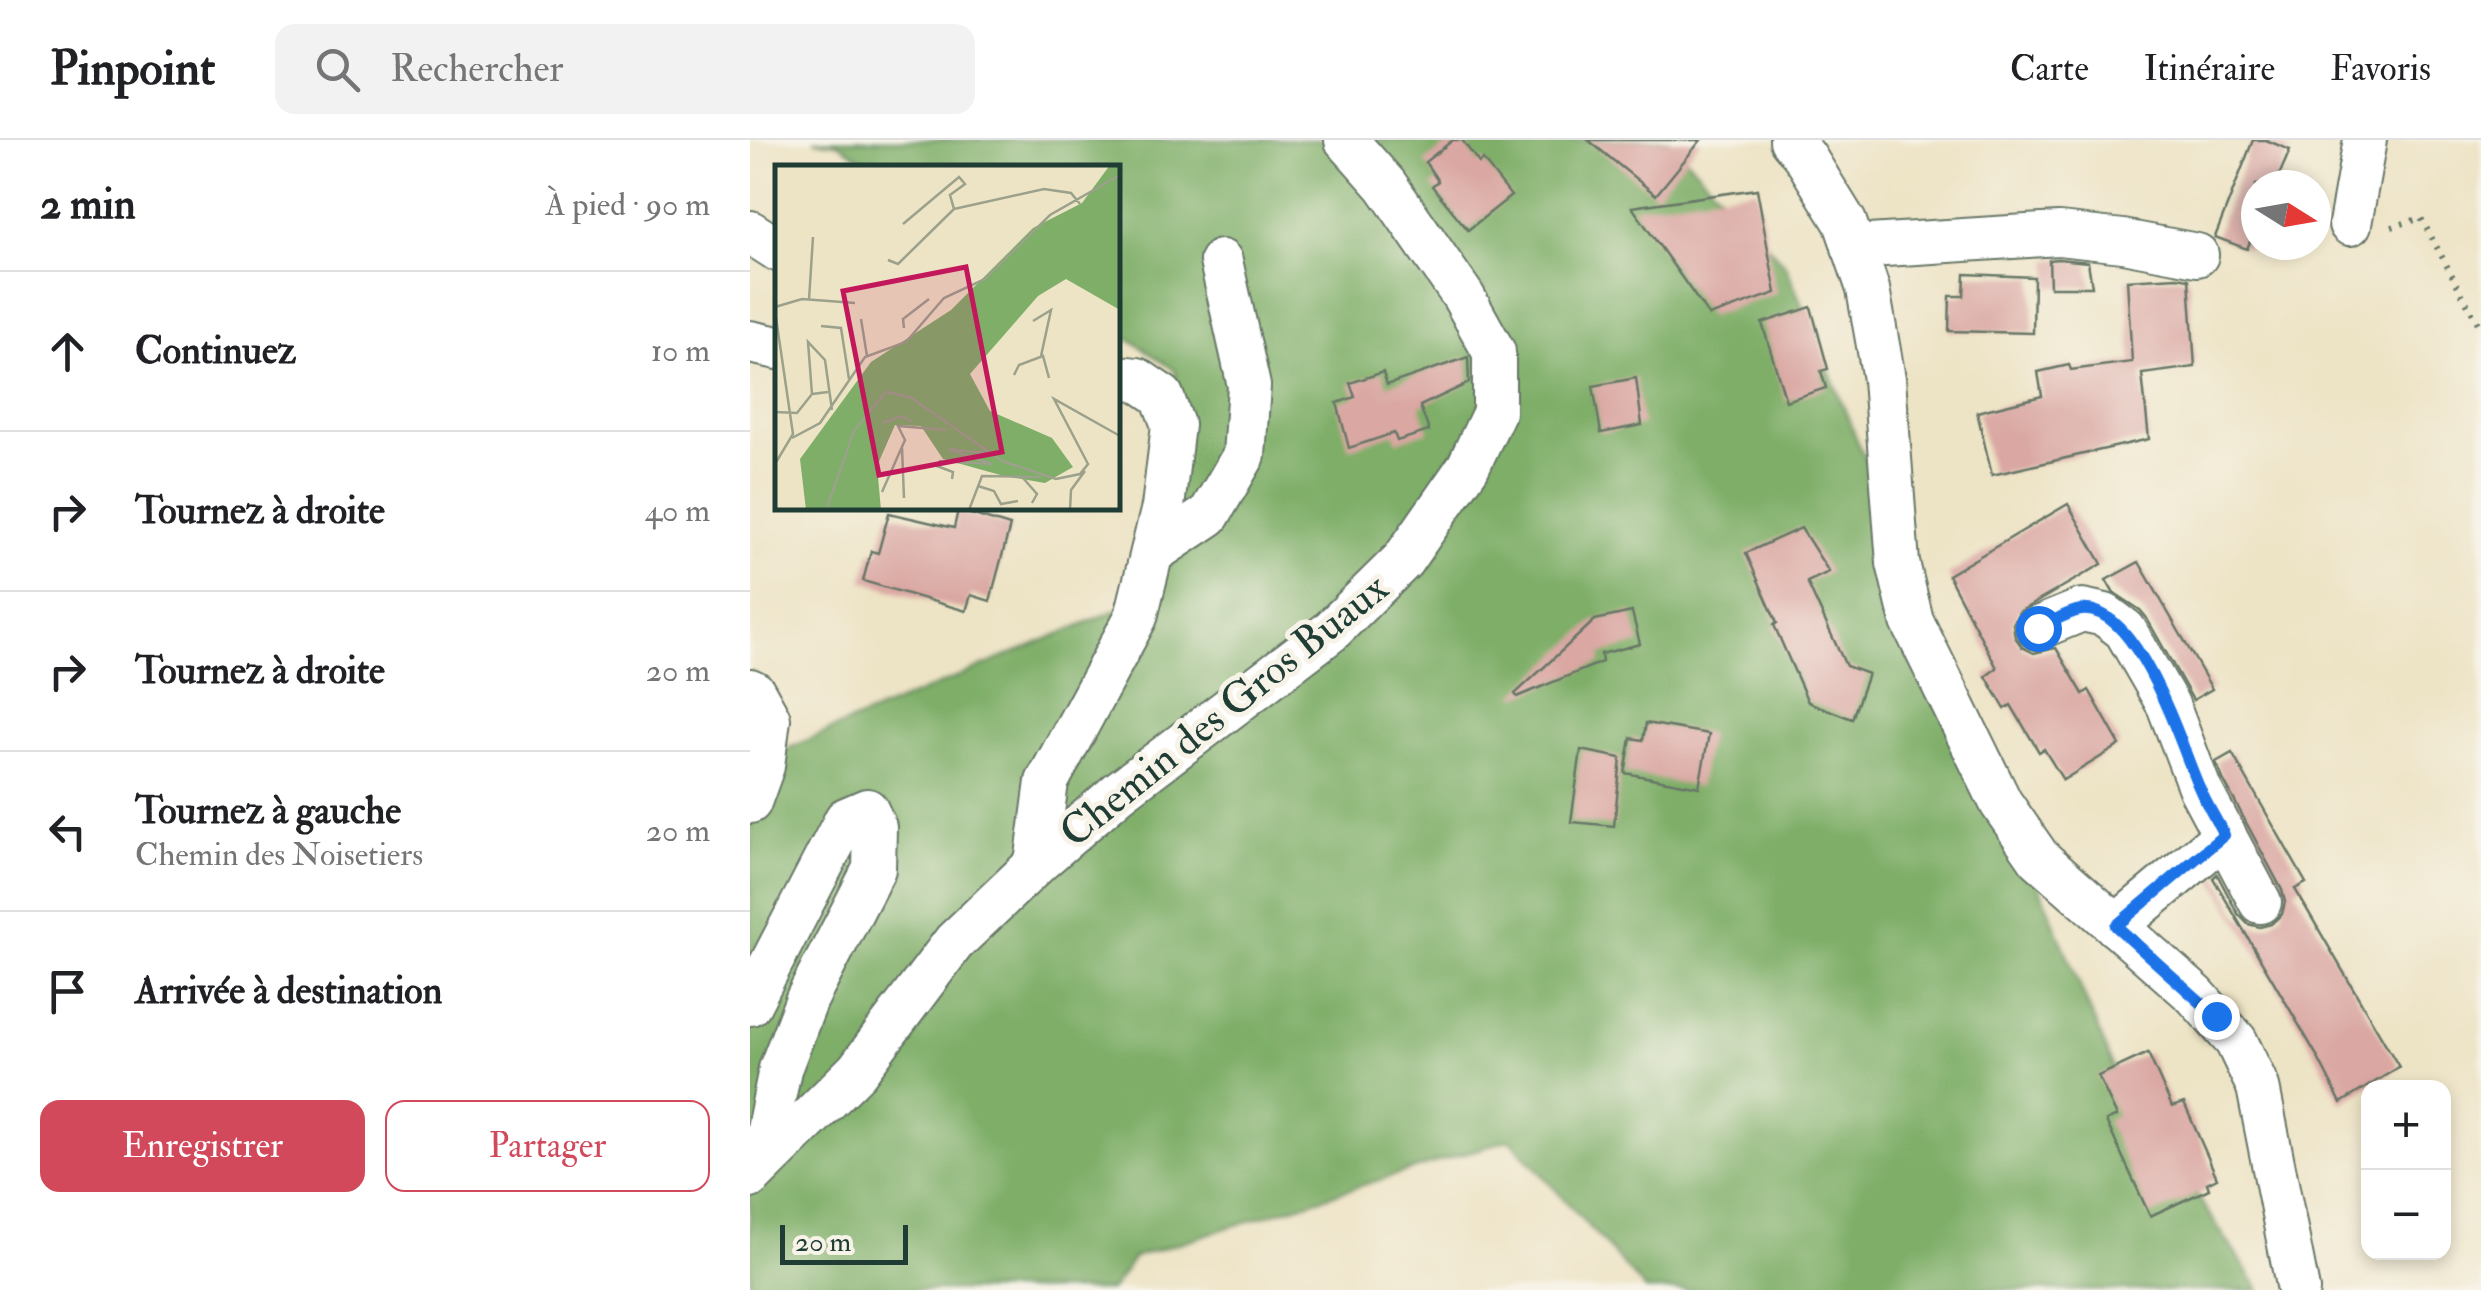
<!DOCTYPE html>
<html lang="fr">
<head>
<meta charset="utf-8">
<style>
	body { margin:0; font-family:"IM FELL Double Pica",serif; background:#f2f2f2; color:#202124 }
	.controls { position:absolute; right:30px; bottom:30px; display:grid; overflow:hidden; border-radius:20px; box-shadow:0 5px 15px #0003 }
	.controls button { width:90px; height:90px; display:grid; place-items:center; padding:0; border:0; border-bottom:2px solid #e0e0e0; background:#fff; color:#202124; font:50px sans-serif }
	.compass { position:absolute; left:1491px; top:30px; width:90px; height:90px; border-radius:50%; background:#fff; box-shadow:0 5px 15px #0003; rotate:101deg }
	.scale { position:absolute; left:30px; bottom:25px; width:128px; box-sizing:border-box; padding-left:10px; border:5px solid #1f3d34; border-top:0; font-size:28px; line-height:35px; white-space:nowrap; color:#1f3d34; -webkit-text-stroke:8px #f7f3e8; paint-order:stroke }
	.stop { position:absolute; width:30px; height:30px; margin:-22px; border:8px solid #1a73e8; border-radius:50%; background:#fff }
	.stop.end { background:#1a73e8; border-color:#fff; box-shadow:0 2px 10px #0008 }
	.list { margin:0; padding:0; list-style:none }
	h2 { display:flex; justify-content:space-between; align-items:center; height:130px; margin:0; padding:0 40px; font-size:42px }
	h2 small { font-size:32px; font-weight:400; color:#757577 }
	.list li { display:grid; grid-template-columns:65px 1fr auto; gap:30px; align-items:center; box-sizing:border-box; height:160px; padding:0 40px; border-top:2px solid #e0e0e0 }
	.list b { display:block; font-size:38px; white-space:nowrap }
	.list p { margin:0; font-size:32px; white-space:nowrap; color:#757577 }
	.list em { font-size:32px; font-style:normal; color:#757577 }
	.actions { display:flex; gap:20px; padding:30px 40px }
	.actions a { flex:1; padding:22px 0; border:2px solid #d1495b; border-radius:20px; text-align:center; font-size:35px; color:#d1495b }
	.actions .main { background:#d1495b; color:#fff }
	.icon { flex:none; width:55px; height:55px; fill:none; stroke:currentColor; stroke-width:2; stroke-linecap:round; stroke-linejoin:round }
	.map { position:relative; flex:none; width:1731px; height:1150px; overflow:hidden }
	header { display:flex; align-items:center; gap:60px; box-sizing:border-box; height:140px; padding:0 50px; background:#fff; border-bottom:2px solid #e0e0e0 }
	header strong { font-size:48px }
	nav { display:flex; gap:55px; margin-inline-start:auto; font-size:35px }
	.search { width:700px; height:90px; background:#f2f2f2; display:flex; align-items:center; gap:25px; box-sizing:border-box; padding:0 35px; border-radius:20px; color:#757577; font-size:38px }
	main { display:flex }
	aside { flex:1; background:#fff }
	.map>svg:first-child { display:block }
</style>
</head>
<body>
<header>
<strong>Pinpoint</strong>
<div class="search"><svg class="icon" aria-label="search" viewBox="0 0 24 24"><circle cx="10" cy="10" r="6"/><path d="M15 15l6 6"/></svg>Rechercher</div>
<nav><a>Carte</a><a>Itinéraire</a><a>Favoris</a></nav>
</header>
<main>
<aside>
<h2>2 min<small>À pied · 90 m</small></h2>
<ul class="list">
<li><svg class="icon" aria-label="ahead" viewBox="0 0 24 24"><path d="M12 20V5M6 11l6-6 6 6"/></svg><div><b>Continuez</b></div><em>10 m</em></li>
<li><svg class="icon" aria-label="right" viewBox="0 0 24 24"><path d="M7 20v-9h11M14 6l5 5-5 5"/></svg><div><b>Tournez à droite</b></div><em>40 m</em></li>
<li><svg class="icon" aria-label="right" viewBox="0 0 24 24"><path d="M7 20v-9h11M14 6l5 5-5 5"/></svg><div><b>Tournez à droite</b></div><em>20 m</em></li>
<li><svg class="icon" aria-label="left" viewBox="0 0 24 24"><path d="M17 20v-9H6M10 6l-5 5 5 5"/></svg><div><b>Tournez à gauche</b><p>Chemin des Noisetiers</p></div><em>20 m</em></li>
<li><svg class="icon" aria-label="arrive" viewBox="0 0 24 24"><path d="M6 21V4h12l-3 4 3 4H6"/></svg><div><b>Arrivée à destination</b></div></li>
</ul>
<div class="actions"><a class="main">Enregistrer</a><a>Partager</a></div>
</aside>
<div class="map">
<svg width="1731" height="1150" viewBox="0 0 1731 1150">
	<rect width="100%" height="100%" fill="#f7f3e8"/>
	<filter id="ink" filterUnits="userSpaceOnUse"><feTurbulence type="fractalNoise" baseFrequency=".01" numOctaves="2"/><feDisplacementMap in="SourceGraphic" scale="20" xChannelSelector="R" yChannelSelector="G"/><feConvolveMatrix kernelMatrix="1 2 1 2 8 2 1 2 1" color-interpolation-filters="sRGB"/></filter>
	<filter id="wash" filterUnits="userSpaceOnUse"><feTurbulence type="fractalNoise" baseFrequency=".0048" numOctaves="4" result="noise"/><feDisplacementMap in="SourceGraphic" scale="40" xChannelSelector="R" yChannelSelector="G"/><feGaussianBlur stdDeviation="2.25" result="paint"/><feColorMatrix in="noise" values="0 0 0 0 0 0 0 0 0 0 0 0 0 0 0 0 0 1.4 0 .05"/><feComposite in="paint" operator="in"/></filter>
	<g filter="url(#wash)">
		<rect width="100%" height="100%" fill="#ede3c5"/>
		<path fill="#7eae68" stroke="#4e764e" stroke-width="2.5" d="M 64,0 L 919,0 L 1036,126 L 1367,937 L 1510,1150 L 896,1150 L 760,999 L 384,1117 L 361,1150 L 0,1150 L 0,663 L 39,608 L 378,465 L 426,231 L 368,191 L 368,28 L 125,27 L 88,3 Z"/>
		<g id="blocks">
			<g fill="#daa7a3">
				<path d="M 703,0 L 712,0 L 729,23 L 733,20 L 761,56 L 718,90 L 682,46 L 688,41 L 675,22 Z"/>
				<path d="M 838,0 L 951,0 L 906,55 Z"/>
				<path d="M 1503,0 L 1516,0 L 1540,10 L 1525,45 L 1506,45 L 1506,87 L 1497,109 L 1465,97 Z"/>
				<path d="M 1007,49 L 1026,153 L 959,176 L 882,67 Z"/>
				<path d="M 1308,119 L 1338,122 L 1342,147 L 1300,147 L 1299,120 Z"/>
				<path d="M 1215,134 L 1284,137 L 1283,193 L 1199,191 L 1200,156 L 1214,156 Z"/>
				<path d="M 1427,137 L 1439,139 L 1445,227 L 1392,234 L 1399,299 L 1242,335 L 1227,272 L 1292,256 L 1288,232 L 1319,225 L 1321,230 L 1382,222 L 1377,140 Z"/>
				<path d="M 1061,167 L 1078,229 L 1071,231 L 1076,248 L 1036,261 L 1012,183 Z"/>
				<path d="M 718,217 L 719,243 L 670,266 L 679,291 L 647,301 L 644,293 L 599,308 L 587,263 L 605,257 L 600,243 L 633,232 L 637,245 Z"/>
				<path d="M 886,238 L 892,285 L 851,293 L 843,246 Z"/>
				<path d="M 1318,364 L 1352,424 L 1269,472 L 1263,484 L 1265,497 L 1272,507 L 1284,513 L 1306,508 L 1333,554 L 1339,550 L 1370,605 L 1313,640 L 1294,609 L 1289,612 L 1261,565 L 1255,569 L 1236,536 L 1247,528 L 1198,435 Z"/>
				<path d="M 208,370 L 260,386 L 240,461 L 221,455 L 216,471 L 113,441 L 121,411 L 128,413 L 139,373 L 204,388 Z"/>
				<path d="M 1051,388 L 1079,432 L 1057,442 L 1096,526 L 1118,534 L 1102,579 L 1058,562 L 1024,485 L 1027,483 L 996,413 Z"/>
				<path d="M 1389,422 L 1462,549 L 1443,560 L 1396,477 L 1390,470 L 1363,452 L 1356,440 Z"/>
				<path d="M 882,472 L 890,504 L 851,514 L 852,522 L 767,557 L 765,554 L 845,480 Z"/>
				<path d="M 896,583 L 959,594 L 949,647 L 875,633 L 881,598 L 893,600 Z"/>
				<path d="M 831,610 L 871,618 L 864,686 L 821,682 Z"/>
				<path d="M 1482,613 L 1556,743 L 1545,749 L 1649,927 L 1591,963 L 1566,914 L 1463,738 L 1467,734 L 1488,774 L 1498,784 L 1510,787 L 1521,784 L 1532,774 L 1535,762 L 1532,750 L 1473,639 L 1466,622 Z"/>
				<path d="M 1398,913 L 1422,967 L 1434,963 L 1467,1038 L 1457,1043 L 1459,1049 L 1400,1076 L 1356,981 L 1367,976 L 1348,936 Z"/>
			</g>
		</g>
	</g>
	<g filter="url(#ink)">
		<use href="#blocks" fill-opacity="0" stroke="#677767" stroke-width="2.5"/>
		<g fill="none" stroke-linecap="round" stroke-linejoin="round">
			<g stroke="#677767" stroke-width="46">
				<g id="minor">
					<path d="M 1041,0 L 1055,17 L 1095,82 L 1118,149 L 1134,239 L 1148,423 L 1162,481 L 1251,663 L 1289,718 L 1445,855 L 1486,901 L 1508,947 L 1548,1150"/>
					<path d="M 1600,84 L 1615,0"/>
					<path d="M 0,92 L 28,110"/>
					<path d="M 1103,107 L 1309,94 L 1373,101 L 1447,115"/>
					<path d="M 0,202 L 28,208"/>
					<path d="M 402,413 L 459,375 L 494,315 L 499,246 L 471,121"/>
					<path d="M 1288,488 L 1332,470 L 1355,475 L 1375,490 L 1418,565 L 1450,649 L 1510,762"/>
					<path d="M 0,550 L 4,552 L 19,579 L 13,626 L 0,662"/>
					<path d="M 286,724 L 297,642 L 386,477 L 413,367 L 423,285 L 412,256 L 387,239 L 368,237"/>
					<path d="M 1366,786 L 1475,695"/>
					<path d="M 0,864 L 96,679 L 117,670 L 125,687 L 124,729 L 57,859 L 30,929 L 11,1024"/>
					<path d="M 0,1037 L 107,931 L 204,802 L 286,724 L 369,652 L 580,492 L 653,420 L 718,327 L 744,272 L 744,212 L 713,156 L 636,45 L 596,0"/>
				</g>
			</g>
			<path stroke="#677767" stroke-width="6" stroke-dasharray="2.5 8" stroke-linecap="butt" d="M 1642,87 L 1671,78 L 1731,189"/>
			<use href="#minor" stroke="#fff" stroke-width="42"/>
		</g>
	</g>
	<g fill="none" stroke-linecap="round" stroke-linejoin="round" filter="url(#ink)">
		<path stroke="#1a73e8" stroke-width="12" d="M 1288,488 C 1301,483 1317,472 1331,470 C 1388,463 1431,607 1449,647 C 1456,664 1466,679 1474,695 L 1366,786 L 1466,876"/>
	</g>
	<g text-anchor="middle" stroke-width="10" stroke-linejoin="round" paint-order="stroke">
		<g font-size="42" fill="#1f3d34" stroke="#f7f3e8">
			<text transform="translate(473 569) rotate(-39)" y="15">Chemin des Gros Buaux</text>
		</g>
	</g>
	<g transform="translate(25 25)">
		<rect width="345" height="345" fill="#ede3c5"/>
		<path d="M 335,0 L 345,0 L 345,145 L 291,114 L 263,131 L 195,209 L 215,246 L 277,273 L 298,302 L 270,318 L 229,311 L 168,294 L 146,261 L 120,260 L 102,301 L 106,345 L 31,345 L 25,294 L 96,197 L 176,145 L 258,63 L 307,38 Z" fill="#7eae68"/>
		<path fill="none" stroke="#9ba18b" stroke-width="2.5" d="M 128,59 L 184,12 L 190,19 L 175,30 L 179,44 L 269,24 L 296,28 L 305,39M 113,95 L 123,99 L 179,44M 34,135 L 38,72M 0,142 L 27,134 L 80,138M 0,146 L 18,269 L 0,299M 86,154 L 92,191M 258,156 L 276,145 L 266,191M 46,161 L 66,163 L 74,214M 129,163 L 128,154 L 154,134M 239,210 L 244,200 L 268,191 L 274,213M 53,227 L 37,229 L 33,177 L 50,195 L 57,245M 0,247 L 22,248 L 37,229M 107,258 L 127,251 L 138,257M 17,273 L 45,258 L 90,192 L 131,177 L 169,133 L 210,114 L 275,50 L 345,10M 127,283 L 129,333M 248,313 L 262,329 L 257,338M 177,314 L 178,307 L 162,301 L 165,296 L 217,299 L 173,284 L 210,288M 203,321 L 219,326 L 226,339 L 243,336M 107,327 L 130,275 L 123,261 L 172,265M 51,345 L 79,266 L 111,227 L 135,232 L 227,296 L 281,314 L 305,309 L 313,299 L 279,234 L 345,271M 194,345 L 207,311 L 266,312M 295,345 L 296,325 L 310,306"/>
		<path fill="#c2185b" fill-opacity="0.15" stroke="#c2185b" stroke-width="5" d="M 191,102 L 227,287 L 104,310 L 68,126 Z"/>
		<rect width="345" height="345" fill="none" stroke="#1f3d34" stroke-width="5"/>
	</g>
</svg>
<div class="controls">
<button>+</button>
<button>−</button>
</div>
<svg class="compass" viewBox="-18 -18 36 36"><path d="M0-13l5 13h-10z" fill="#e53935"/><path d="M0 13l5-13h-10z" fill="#757577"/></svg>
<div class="scale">20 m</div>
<div class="stop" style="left:1288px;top:488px"></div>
<div class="stop end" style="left:1466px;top:876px"></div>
</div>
</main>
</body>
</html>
